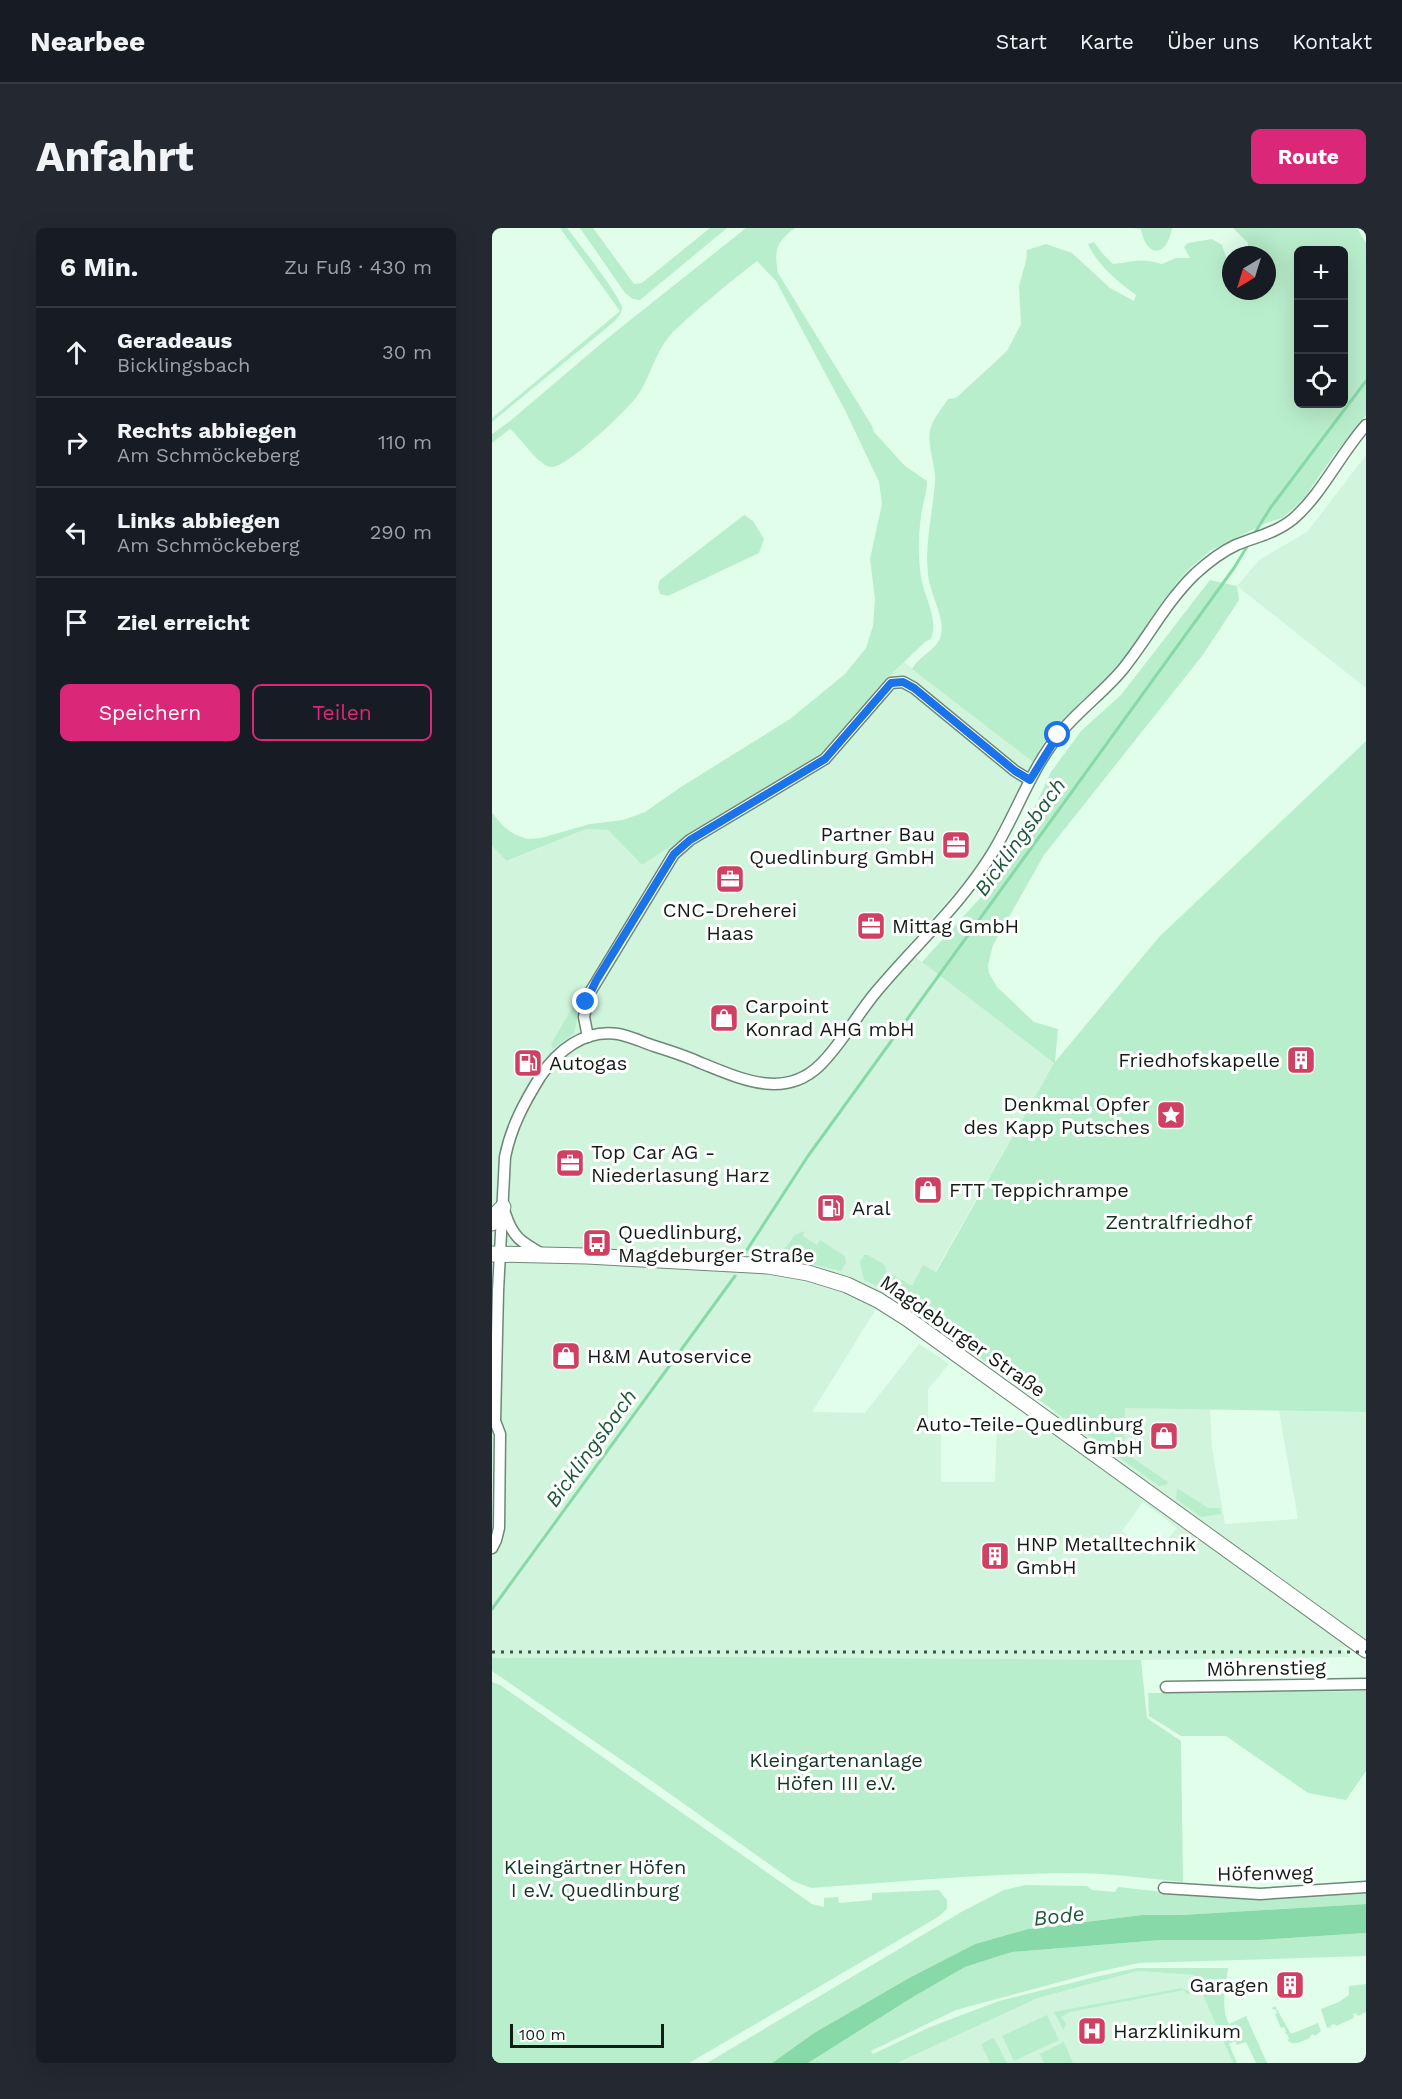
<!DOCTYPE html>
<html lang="de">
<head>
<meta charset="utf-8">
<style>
	body { margin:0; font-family:"Work Sans",sans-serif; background:#242831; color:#f1f3f6 }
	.controls { position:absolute; right:18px; top:18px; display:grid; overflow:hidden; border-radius:9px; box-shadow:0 6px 24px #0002 }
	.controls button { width:54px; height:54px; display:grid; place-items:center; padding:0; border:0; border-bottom:2px solid #363941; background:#171b24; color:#f1f3f6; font:30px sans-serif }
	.compass { position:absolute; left:730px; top:18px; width:54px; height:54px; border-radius:50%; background:#171b24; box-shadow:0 6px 24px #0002; rotate:218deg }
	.scale { position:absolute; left:18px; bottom:15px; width:154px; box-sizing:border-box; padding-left:6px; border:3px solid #131d16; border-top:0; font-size:16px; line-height:21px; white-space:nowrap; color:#131d16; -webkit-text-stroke:4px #fff; paint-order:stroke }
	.stop { position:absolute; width:18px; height:18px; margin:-14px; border:4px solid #1a73e8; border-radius:50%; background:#fff }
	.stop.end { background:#1a73e8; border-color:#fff; box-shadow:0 2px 6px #0008 }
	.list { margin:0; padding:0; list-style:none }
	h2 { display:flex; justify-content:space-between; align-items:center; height:78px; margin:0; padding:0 24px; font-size:26px }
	h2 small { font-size:20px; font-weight:400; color:#9ea1a6 }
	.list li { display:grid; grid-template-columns:39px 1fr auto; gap:18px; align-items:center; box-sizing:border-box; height:90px; padding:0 24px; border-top:2px solid #363941 }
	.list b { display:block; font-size:22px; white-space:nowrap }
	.list p { margin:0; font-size:20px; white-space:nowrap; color:#9ea1a6 }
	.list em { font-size:20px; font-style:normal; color:#9ea1a6 }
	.actions { display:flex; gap:12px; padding:18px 24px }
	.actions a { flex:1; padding:14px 0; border:2px solid #db2777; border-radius:9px; text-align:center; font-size:21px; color:#db2777 }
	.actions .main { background:#db2777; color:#fff }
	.icon { flex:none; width:33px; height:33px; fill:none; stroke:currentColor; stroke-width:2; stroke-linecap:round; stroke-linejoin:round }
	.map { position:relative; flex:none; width:874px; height:1835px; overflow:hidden; border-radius:9px }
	header { display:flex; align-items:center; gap:36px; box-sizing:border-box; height:84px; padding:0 30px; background:#171b24; border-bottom:2px solid #363941 }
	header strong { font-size:28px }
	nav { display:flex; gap:33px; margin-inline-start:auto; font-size:21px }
	.intro { display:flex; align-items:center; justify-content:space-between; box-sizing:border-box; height:144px; padding:0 36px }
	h1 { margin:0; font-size:42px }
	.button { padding:15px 27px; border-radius:9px; background:#db2777; color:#fff; font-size:21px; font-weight:700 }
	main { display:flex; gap:36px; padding:0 36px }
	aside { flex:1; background:#171b24; border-radius:9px; box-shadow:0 6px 24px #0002 }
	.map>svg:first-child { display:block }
</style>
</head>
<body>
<header>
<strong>Nearbee</strong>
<nav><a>Start</a><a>Karte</a><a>Über uns</a><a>Kontakt</a></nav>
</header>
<div class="intro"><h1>Anfahrt</h1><a class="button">Route</a></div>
<main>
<aside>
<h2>6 Min.<small>Zu Fuß · 430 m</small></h2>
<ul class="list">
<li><svg class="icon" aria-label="ahead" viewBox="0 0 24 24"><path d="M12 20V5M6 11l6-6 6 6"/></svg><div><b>Geradeaus</b><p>Bicklingsbach</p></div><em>30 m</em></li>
<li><svg class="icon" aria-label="right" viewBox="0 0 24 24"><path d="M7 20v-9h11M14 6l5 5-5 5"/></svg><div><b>Rechts abbiegen</b><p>Am Schmöckeberg</p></div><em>110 m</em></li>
<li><svg class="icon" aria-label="left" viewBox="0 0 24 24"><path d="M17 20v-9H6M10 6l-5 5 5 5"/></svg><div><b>Links abbiegen</b><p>Am Schmöckeberg</p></div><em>290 m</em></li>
<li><svg class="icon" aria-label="arrive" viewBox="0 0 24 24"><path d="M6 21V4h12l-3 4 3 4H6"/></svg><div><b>Ziel erreicht</b></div></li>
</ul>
<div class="actions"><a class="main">Speichern</a><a>Teilen</a></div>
</aside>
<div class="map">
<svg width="874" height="1835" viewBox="0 0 874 1835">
	<rect width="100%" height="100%" fill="#e1feeb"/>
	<g fill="#d0f4dc" fill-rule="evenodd">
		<path d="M 874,227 L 874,460 L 745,358 L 767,332 L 815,304 Z"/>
		<path d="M 412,434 L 541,534 L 489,635 L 413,721 L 562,835 L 424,1077 L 420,1082 L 394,1065 L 320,1184 L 373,1185 L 427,1116 L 457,1136 L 436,1161 L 436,1190 L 449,1192 L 449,1254 L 503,1254 L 505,1197 L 546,1200 L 567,1179 L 718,1181 L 720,1220 L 733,1296 L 806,1291 L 787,1183 L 874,1184 L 874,1420 L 847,1419 L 858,1429 L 649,1432 L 231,1429 L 0,1430 L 0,618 L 16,633 L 94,601 L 116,602 L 150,637 L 336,520 L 391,454 ZM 651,1274 L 685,1300 L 662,1328 L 630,1303 Z"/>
		<path d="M 646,1743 L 702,1747 L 741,1835 L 405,1835 L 546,1770 Z"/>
	</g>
	<g fill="#b9eecc" fill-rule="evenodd">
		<path d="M 68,0 L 75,0 C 85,13 129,69 130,80 C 130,85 126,89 123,93 L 0,194 L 0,190 L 128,83 Z"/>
		<path d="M 88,0 L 101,0 L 142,56 L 150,55 L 218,0 L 235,0 L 148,72 L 141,71 L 133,65 Z"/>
		<path d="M 254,0 L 303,0 C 284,14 282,22 286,45 L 380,198 L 382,204 L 413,238 L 435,253 C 435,266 430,277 429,289 C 426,309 426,329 429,349 C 432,369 447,390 439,411 L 433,414 L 391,454 L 327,530 L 197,607 L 150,637 L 116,602 L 94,601 L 15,633 L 0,618 L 0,585 L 12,599 L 22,606 L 35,611 L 49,610 L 98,596 L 131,592 L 153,584 L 189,559 L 298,491 L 353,446 L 374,420 L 381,398 L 383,371 L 378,331 L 390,276 L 387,254 L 353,182 L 284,53 L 265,33 C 238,54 206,80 181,104 C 164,122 160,144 148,164 C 140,178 72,243 58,239 C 44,235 30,211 18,201 L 0,215 L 0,206 L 18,193 L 117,109 Z"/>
		<path d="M 640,0 L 680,0 C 675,30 654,30 649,1 Z"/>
		<path d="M 741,0 L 865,0 L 874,15 L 874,187 L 841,228 L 813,269 L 802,280 L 790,290 L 774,295 L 718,323 L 697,341 L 683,357 L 629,434 L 609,456 L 588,474 L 552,514 L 541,534 L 420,441 C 427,428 446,421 449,407 C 453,392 440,368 437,353 C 431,319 441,287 443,253 C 444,237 435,219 438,203 C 440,191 450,181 456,171 L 464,170 L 515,123 L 529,96 L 527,58 L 534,33 L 535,22 L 554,16 L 580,25 L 618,60 L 642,73 L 644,67 C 625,53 606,38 596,16 L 602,14 L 611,26 L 621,36 C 643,34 646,29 670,36 L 684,30 L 698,30 L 692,19 L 696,15 L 720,11 L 730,17 L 734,29 L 739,31 L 739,63 L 775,63 L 775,27 L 756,27 L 756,15 ZM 852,22 L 852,176 L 806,176 L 806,22 Z"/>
		<path d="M 252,287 L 261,293 L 272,311 L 267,325 L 176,368 L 168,366 L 166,359 L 168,352 Z"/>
		<path d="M 718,352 L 745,358 L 747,372 L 710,428 L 552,627 L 501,717 L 496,737 L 497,745 L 505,759 L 542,794 L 566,801 L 563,834 L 667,709 L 874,513 L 874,1184 L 633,1180 L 632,1224 L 676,1254 L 674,1257 L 667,1258 L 414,1077 L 381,1056 L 372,1052 L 368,1034 L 372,1027 L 376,1027 L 393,1037 L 394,1043 L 420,1058 L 431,1037 L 444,1044 L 562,835 L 430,734 L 499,658 L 538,589 L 559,544 L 589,503 L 629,467 Z"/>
		<path d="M 87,768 L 90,770 L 82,805 L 61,821 L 59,817 L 62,811 Z"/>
		<path d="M 312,1003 L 311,1008 L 325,1017 L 328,1012 L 353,1028 L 354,1035 L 349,1043 L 287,1028 L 303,1007 Z"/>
		<path d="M 685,1260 L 716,1280 L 728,1280 L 729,1286 L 709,1289 L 684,1271 Z"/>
		<path d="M 231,1429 L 649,1432 L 655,1490 L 689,1513 L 691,1654 C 653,1650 615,1645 576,1645 C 491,1646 405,1654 319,1660 L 301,1653 L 147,1544 L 0,1443 L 0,1430 Z"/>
		<path d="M 0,1454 L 8,1457 L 320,1676 L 332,1679 L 332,1670 L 346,1669 L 347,1675 L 380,1672 L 380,1665 L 447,1662 L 455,1672 L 455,1681 L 446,1689 L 197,1835 L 0,1835 Z"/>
		<path d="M 874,1463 L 874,1543 L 854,1572 L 816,1565 L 734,1508 L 689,1508 L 657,1488 L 656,1465 Z"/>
		<path d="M 534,1657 L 595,1658 L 600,1662 L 623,1664 L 626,1659 L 690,1666 L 768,1671 L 874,1665 L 874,1676 L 690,1687 L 650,1687 L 536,1701 L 483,1716 L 417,1750 L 322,1805 L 280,1835 L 215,1835 L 471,1683 L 512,1662 Z"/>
		<path d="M 874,1705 L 874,1728 L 647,1735 L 605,1744 L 464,1782 L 379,1823 L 381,1826 L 438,1799 L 507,1773 L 607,1748 L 645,1740 L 736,1740 C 734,1758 728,1779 737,1796 L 754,1788 L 775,1835 L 764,1835 L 754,1814 L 745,1817 L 743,1813 L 737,1816 L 745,1835 L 741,1835 L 702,1747 L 646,1743 L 546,1770 L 405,1835 L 316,1835 L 421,1769 L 473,1739 L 520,1724 L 669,1712 L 767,1712 Z"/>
		<path d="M 874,1756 L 874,1784 L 866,1788 L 864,1785 L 861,1786 L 862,1790 L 844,1798 L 843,1796 L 839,1797 L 838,1801 L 837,1799 L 835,1800 L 829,1781 L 847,1774 L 857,1767 L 857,1758 Z"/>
		<path d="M 690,1760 L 698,1764 L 696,1767 L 692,1762 L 578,1784 L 569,1789 L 574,1796 L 571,1802 L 562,1784 Z"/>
		<path d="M 783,1778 L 799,1806 L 826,1795 L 829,1803 L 823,1808 L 821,1806 L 818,1808 L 818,1810 C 810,1813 802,1819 795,1812 L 797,1811 L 795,1806 L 792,1805 L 794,1804 L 792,1799 L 789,1800 L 783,1786 L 785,1785 L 783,1781 L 781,1782 L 780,1780 Z"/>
		<path d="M 555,1787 L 567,1812 L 522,1833 L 510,1808 Z"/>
		<path d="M 501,1810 L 503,1812 L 515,1835 L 498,1835 L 489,1816 Z"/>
		<path d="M 572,1814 L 581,1835 L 552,1835 L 548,1826 Z"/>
	</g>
	<path fill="#88d9a8" d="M 874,1676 L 874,1705 L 767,1712 L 669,1712 L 520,1724 L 473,1739 L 421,1769 L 316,1835 L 280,1835 L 322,1805 L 417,1750 L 483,1716 L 536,1701 L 650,1687 L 690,1687 Z"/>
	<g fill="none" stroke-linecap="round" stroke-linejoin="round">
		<g stroke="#88d9a8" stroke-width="3">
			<path d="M 762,306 L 779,279 L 874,153"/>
			<path d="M 251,1028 L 316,928 L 742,340 L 756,317"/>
			<path d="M 0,1381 L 243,1048"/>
		</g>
		<g stroke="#6e8877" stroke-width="13">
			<g id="street">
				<path d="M 96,809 L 92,789 L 97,766 L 182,626 L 198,612 L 333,531 L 399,455 L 411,454 L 422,460 L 523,543 L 538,552"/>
				<path d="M 13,985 C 21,1010 29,1014 52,1027"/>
				<path d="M 0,1320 L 4,1312 L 7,1300 L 8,1206 L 3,1193 L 6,1063 L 13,929 C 19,899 32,875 48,849 C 65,823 92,801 126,806 C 138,808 150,814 162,818 C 178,823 194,828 209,835 C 247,850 291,872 327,838 C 349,817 364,788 384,764 C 423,717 469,677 501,624 C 525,585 539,540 569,504 C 588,481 612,464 631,441 C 656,410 674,374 703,346 C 715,335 729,324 744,317 C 763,309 784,305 801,291 C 830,266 848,226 874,197"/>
				<path d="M 674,1459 L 874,1456"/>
				<path d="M 672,1660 L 768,1666 L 874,1659"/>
			</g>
		</g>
		<g stroke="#6e8877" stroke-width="17">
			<g id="secondary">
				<path d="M 0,995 L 3,987 L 11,979"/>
				<path d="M 0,1026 L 95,1028 L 276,1038 L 316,1045 L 355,1057 L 386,1072 L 416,1091 L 874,1422"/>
			</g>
		</g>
		<use href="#street" stroke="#fff" stroke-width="10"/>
		<use href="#secondary" stroke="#fff" stroke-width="15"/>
		<path stroke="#435248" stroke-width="3" stroke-dasharray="3 6" stroke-linecap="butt" d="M 0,1424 L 874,1424"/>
	</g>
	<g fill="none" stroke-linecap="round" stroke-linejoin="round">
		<path stroke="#1a73e8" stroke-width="8" d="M 94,774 L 104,753 L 182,626 L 198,612 L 333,531 L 399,455 L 411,454 L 422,460 L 523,543 L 538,552 L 566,507"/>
	</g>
	<defs>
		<g id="office-square" transform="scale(1.5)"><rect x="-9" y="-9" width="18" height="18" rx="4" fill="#cf4062" stroke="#fff"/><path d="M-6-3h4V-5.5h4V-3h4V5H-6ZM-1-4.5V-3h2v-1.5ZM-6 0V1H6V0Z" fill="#fff"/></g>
		<g id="shop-square" transform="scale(1.5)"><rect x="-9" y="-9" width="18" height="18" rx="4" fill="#cf4062" stroke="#fff"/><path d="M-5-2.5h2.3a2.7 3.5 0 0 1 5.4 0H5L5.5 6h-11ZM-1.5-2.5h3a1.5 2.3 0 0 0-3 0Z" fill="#fff"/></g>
		<g id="building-square" transform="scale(1.5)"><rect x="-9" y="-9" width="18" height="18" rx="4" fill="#cf4062" stroke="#fff"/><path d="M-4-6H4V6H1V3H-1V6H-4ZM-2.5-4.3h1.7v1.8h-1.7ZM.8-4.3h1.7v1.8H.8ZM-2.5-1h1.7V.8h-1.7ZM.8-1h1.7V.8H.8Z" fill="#fff"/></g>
		<g id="fuel-square" transform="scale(1.5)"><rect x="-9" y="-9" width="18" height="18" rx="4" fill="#cf4062" stroke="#fff"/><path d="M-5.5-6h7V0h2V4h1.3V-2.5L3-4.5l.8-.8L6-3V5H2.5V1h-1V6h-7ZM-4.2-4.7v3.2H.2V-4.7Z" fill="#fff"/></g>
		<g id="sight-square" transform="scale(1.5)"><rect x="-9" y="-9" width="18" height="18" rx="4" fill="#cf4062" stroke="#fff"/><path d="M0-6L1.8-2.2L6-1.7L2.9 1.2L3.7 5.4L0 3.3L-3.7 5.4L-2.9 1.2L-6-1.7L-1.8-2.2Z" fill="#fff"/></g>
		<g id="bus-square" transform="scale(1.5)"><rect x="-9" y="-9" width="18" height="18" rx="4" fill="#cf4062" stroke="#fff"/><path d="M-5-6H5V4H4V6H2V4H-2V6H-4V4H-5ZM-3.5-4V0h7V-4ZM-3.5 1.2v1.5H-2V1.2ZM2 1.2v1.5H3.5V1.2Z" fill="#fff"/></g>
		<g id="hospital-square" transform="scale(1.5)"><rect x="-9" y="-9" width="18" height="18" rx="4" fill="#cf4062" stroke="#fff"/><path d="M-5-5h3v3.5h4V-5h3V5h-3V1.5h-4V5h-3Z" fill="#fff"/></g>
	</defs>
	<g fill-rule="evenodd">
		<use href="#office-square" x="464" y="617"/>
		<use href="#office-square" x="238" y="651"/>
		<use href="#office-square" x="379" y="698"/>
		<use href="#shop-square" x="232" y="790"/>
		<use href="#building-square" x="809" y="832"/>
		<use href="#fuel-square" x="36" y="835"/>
		<use href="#sight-square" x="679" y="887"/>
		<use href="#office-square" x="78" y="935"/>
		<use href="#shop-square" x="436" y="962"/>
		<use href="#fuel-square" x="339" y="980"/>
		<use href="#bus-square" x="105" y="1015"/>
		<use href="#shop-square" x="74" y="1128"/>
		<use href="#shop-square" x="672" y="1208"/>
		<use href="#building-square" x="503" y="1328"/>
		<use href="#building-square" x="798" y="1757"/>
		<use href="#hospital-square" x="600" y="1803"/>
	</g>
	<g text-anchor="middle" stroke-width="6" stroke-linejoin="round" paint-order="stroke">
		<g font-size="20" fill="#131d16" stroke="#fff" text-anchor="start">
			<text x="443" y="613" text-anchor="end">Partner Bau<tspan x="443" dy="23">Quedlinburg GmbH</tspan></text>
			<text x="238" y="689" text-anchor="middle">CNC-Dreherei<tspan x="238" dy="23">Haas</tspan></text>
			<text x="400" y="705">Mittag GmbH</text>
			<text x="253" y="785">Carpoint<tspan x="253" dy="23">Konrad AHG mbH</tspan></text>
			<text x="788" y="839" text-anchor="end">Friedhofskapelle</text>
			<text x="57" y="842">Autogas</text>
			<text x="658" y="883" text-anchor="end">Denkmal Opfer<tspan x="658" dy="23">des Kapp Putsches</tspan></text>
			<text x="99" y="931">Top Car AG -<tspan x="99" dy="23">Niederlasung Harz</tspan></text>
			<text x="457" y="969">FTT Teppichrampe</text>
			<text x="360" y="987">Aral</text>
			<text x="126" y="1011">Quedlinburg,<tspan x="126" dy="23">Magdeburger Straße</tspan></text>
			<text x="95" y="1135">H&amp;M Autoservice</text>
			<text x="651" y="1203" text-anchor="end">Auto-Teile-Quedlinburg<tspan x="651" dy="23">GmbH</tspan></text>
			<text x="524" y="1323">HNP Metalltechnik<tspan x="524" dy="23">GmbH</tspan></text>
			<text x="777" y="1764" text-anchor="end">Garagen</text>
			<text x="621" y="1810">Harzklinikum</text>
		</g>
		<g font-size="20" fill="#133622" stroke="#fff">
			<text x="687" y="1001">Zentralfriedhof</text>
			<text x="344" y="1539">Kleingartenanlage<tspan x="344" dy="23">Höfen III e.V.</tspan></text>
			<text x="103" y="1646">Kleingärtner Höfen<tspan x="103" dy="23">I e.V. Quedlinburg</tspan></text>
		</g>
		<g font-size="20" fill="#131d16" stroke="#fff">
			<text transform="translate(471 1108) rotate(35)" y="7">Magdeburger Straße</text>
			<text transform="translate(774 1440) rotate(-1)" y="7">Möhrenstieg</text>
			<text transform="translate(773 1645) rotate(-1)" y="7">Höfenweg</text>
		</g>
		<g font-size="21" font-style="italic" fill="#1e5a3a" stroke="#fff">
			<text transform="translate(528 609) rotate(-54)" y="7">Bicklingsbach</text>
			<text transform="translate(99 1220) rotate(-54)" y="7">Bicklingsbach</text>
			<text transform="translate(567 1688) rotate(-6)" y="7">Bode</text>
		</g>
	</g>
</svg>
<div class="controls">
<button>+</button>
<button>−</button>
<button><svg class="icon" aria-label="locate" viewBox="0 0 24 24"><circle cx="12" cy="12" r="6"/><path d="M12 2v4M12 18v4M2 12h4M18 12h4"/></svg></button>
</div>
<svg class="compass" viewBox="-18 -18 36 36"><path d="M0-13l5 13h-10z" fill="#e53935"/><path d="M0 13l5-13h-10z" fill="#9ea1a6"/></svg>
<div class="scale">100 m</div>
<div class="stop" style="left:566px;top:507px"></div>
<div class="stop end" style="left:94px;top:774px"></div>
</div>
</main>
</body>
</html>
